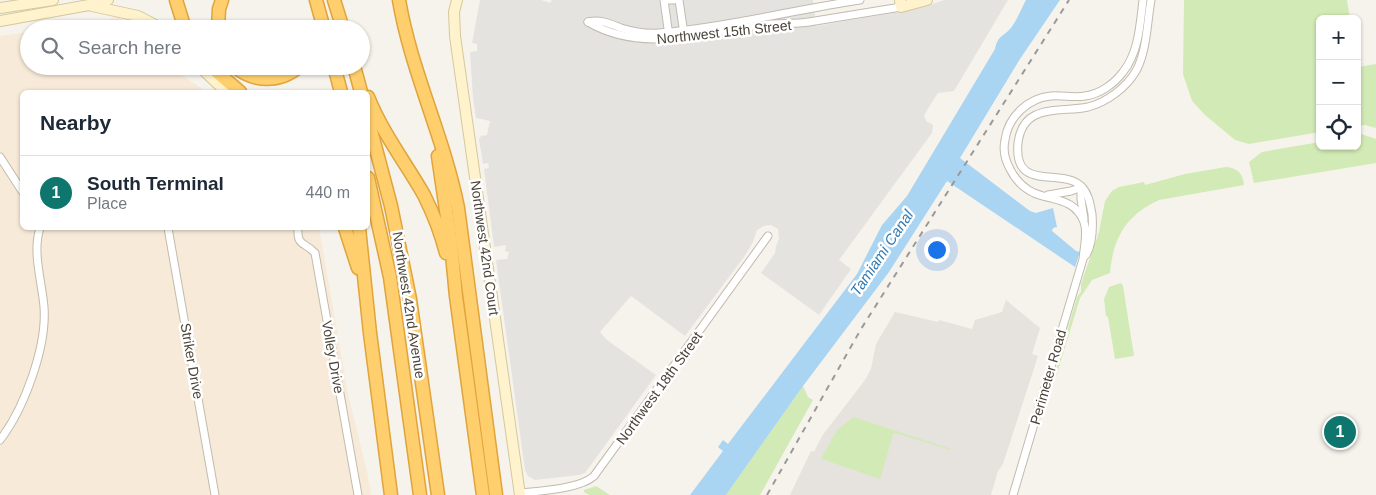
<!DOCTYPE html>
<html lang="en">
<head>
<meta charset="utf-8">
<style>
	body { margin:0; font-family:Arial,sans-serif; background:#f6f6f7; color:#1f2937 }
	.controls { position:absolute; right:15px; top:15px; display:grid; overflow:hidden; border-radius:8px; box-shadow:0 1px 4px #0004 }
	.controls button { width:45px; height:45px; display:grid; place-items:center; padding:0; border:0; border-bottom:1px solid #e0e1e3; background:#fff; color:#1f2937; font:25px sans-serif }
	.you { position:absolute; left:936px; top:249px; width:18px; height:18px; margin:-12px; border:4px solid #fff; border-radius:50%; background:#1a73e8; box-shadow:0 0 0 8px #1a73e833 }
	.badge { display:grid; place-items:center; width:32px; height:32px; border-radius:50%; background:#0f766e; color:#fff; font-size:16px; font-weight:700 }
	.pin { position:absolute; translate:-50% -50%; border:2px solid #fff; box-shadow:0 1px 5px #0006 }
	.list { margin:0; padding:0; list-style:none }
	h2 { display:flex; justify-content:space-between; align-items:center; height:65px; margin:0; padding:0 20px; font-size:21px }
	h2 small { font-size:16px; font-weight:400; color:#747a83 }
	.list li { display:grid; grid-template-columns:32px 1fr auto; gap:15px; align-items:center; box-sizing:border-box; height:75px; padding:0 20px; border-top:1px solid #e0e1e3 }
	.list b { display:block; font-size:19px; white-space:nowrap }
	.list p { margin:0; font-size:16px; white-space:nowrap; color:#747a83 }
	.list em { font-size:16px; font-style:normal; color:#747a83 }
	.icon { flex:none; width:28px; height:28px; fill:none; stroke:currentColor; stroke-width:2; stroke-linecap:round; stroke-linejoin:round }
	.map { position:relative; flex:none; width:1376px; height:495px; overflow:hidden }
	.search { position:absolute; background:#fff; box-shadow:0 1px 4px #0004; left:20px; top:20px; width:350px; height:55px; display:flex; align-items:center; gap:12px; box-sizing:border-box; padding:0 18px; border-radius:28px; color:#747a83; font-size:19px }
	.panel { position:absolute; background:#fff; box-shadow:0 1px 4px #0004; left:20px; top:90px; width:350px; height:140px; border-radius:8px }
	.map>svg:first-child { display:block }
</style>
</head>
<body>
<div class="map">
<svg width="1376" height="495" viewBox="0 0 1376 495">
	<rect width="100%" height="100%" fill="#f6f3ec"/>
	<g fill="#f7ead8">
		<path d="M 119,18 L 122,29 L 48,29 Z"/>
		<path d="M 29,32 L 29,66 L 168,66 L 207,92 L 22,92 L 22,228 L 319,228 L 348,394 L 368,476 L 371,495 L 0,495 L 0,36 Z"/>
	</g>
	<path fill="#e6e2dd" d="M 1006,300 L 1040,328 L 1032,354 L 1038,356 L 1003,464 L 998,471 L 991,495 L 790,495 L 811,451 L 814,452 L 822,436 L 865,380 L 871,369 L 876,344 L 895,312 L 938,322 L 939,320 L 972,329 L 975,320 L 1002,312 Z"/>
	<g fill="#d2eab5">
		<path d="M 1184,0 L 1347,0 L 1350,19 L 1320,19 L 1320,132 L 1249,144 L 1235,140 L 1205,115 L 1192,101 L 1183,74 Z"/>
		<path d="M 1357,63 L 1358,67 L 1376,64 L 1376,128 L 1365,125 L 1357,126 Z"/>
		<path d="M 1361,134 L 1376,139 L 1376,163 L 1254,183 L 1249,162 L 1262,152 L 1320,142 L 1320,146 L 1357,146 L 1357,135 Z"/>
		<path d="M 1226,167 C 1238,168 1243,174 1244,185 L 1159,200 C 1126,215 1113,238 1110,273 L 1092,280 L 1080,298 L 1056,377 L 1054,377 L 1077,297 L 1081,292 L 1081,284 L 1099,232 L 1105,201 L 1112,191 L 1119,187 L 1144,182 L 1145,185 L 1185,174 Z"/>
		<path d="M 1121,283 L 1123,286 L 1134,356 L 1115,359 L 1108,317 L 1106,316 L 1104,299 L 1109,287 Z"/>
		<path d="M 803,386 L 808,397 L 813,400 L 760,495 L 726,495 Z"/>
		<path d="M 854,417 L 951,449 L 951,450 L 895,433 L 893,434 L 880,479 L 822,459 L 822,457 L 837,430 Z"/>
		<path d="M 596,486 L 610,495 L 589,495 L 584,492 L 584,490 Z"/>
	</g>
	<path fill="#e5e3e0" d="M 480,0 L 541,0 L 550,3 L 552,0 L 813,0 L 816,26 L 916,9 L 945,0 L 1008,0 L 954,91 L 938,93 L 924,115 L 926,121 L 933,125 L 932,133 L 839,260 L 851,269 L 819,315 L 761,273 L 775,253 L 776,246 L 779,239 L 778,229 L 771,225 L 764,226 L 757,230 L 753,242 L 744,257 L 685,336 L 631,296 L 600,332 L 607,340 L 656,375 L 585,473 L 580,475 L 535,480 L 528,476 L 525,470 L 496,260 L 507,259 L 509,252 L 505,251 L 506,245 L 494,247 L 484,169 L 489,168 L 488,163 L 483,164 L 479,139 L 481,136 L 487,135 L 490,121 L 476,118 L 473,98 L 470,52 L 477,51 L 477,44 L 472,43 Z"/>
	<path fill="#a9d4f2" d="M 1026,0 L 1060,0 L 1020,59 L 960,158 L 1030,211 L 1036,213 L 1053,208 L 1057,227 L 1053,228 L 1052,231 L 1076,251 L 1080,252 L 1075,267 L 947,181 L 889,272 L 803,386 L 726,495 L 690,495 L 723,451 L 718,447 L 723,440 L 728,444 L 857,274 L 882,225 L 907,196 L 995,49 C 998,36 1001,38 1009,30 C 1016,23 1021,9 1026,0 Z"/>
	<g fill="none" stroke-linecap="round" stroke-linejoin="round">
		<g stroke="#c2bbae" stroke-width="9">
			<g id="street">
				<path d="M 664,0 L 669,36"/>
				<path d="M 667,0 L 674,0"/>
				<path d="M 679,0 L 684,34"/>
				<path d="M 588,22 C 646,56 710,29 771,24 C 784,23 797,24 809,22 L 901,7"/>
				<path d="M 588,22 C 601,19 610,24 621,28 C 634,32 647,34 659,33 C 727,27 793,10 860,0"/>
				<path d="M 0,157 L 22,191"/>
				<path d="M 1081,187 L 1081,199 L 1084,219"/>
				<path d="M 1048,195 L 1071,191 L 1082,187"/>
				<path d="M 168,228 L 215,495"/>
				<path d="M 298,228 C 297,247 304,241 315,253 L 358,495"/>
				<path d="M 1086,255 C 1093,243 1093,227 1092,214 C 1090,204 1089,194 1081,186 C 1061,167 1013,193 1018,143 C 1023,102 1061,113 1088,107 C 1107,102 1126,88 1136,71 C 1147,51 1147,22 1151,0"/>
				<path d="M 0,440 C 24,409 47,347 44,307 C 42,282 32,252 40,228"/>
				<path d="M 520,493 C 539,491 580,489 594,476 L 768,236"/>
				<path d="M 1013,495 L 1083,259 C 1084,247 1088,233 1084,222 C 1075,198 1053,201 1034,193 C 1023,188 1015,179 1010,169 C 1005,160 1003,149 1005,140 C 1008,117 1028,98 1051,96 C 1063,95 1074,98 1085,96 C 1100,94 1114,84 1123,72 C 1139,52 1140,24 1143,0"/>
			</g>
		</g>
		<g stroke="#d6c79b" stroke-width="12">
			<g id="secondary">
				<path d="M 457,0 L 454,12 L 455,36 L 520,495"/>
				<path d="M 900,0 L 901,7 L 927,0"/>
				<path d="M 92,6 L 138,16 L 163,29"/>
				<path d="M 0,8 L 53,0"/>
				<path d="M 0,21 L 89,5 L 108,0"/>
				<path d="M 199,66 L 226,92"/>
			</g>
		</g>
		<g stroke="#e0a43c" stroke-width="15">
			<g id="highway">
				<path d="M 176,0 L 185,29"/>
				<path d="M 316,0 L 324,29"/>
				<path d="M 334,0 L 343,29"/>
				<path d="M 399,0 C 411,71 444,137 458,208 L 496,495"/>
				<path d="M 218,29 L 219,9 L 222,0"/>
				<path d="M 210,66 L 240,92"/>
				<path d="M 234,66 C 254,83 280,83 300,66"/>
				<path d="M 334,66 L 341,92"/>
				<path d="M 354,66 L 361,92"/>
				<path d="M 368,97 C 382,132 405,162 424,195 C 433,213 441,233 446,253"/>
				<path d="M 368,119 L 391,206 L 410,299 L 438,495"/>
				<path d="M 438,156 L 451,244 L 456,296 L 483,495"/>
				<path d="M 368,178 L 390,277 L 420,495"/>
				<path d="M 345,228 L 358,268"/>
				<path d="M 359,228 L 370,333 L 391,495"/>
			</g>
		</g>
		<use href="#street" stroke="#fff" stroke-width="7"/>
		<use href="#secondary" stroke="#fff3cd" stroke-width="10"/>
		<use href="#highway" stroke="#ffcf6e" stroke-width="12"/>
		<path stroke="#9a9a9a" stroke-width="2" stroke-dasharray="6 6" stroke-linecap="butt" d="M 767,495 L 861,329 L 1069,0"/>
	</g>
	<g text-anchor="middle" stroke-width="5" stroke-linejoin="round" paint-order="stroke">
		<g font-size="14" fill="#4b4439" stroke="#fff">
			<text transform="translate(724 32) rotate(-6)" y="5">Northwest 15th Street</text>
			<text transform="translate(485 248) rotate(82)" y="5">Northwest 42nd Court</text>
			<text transform="translate(409 305) rotate(81)" y="5">Northwest 42nd Avenue</text>
			<text transform="translate(333 357) rotate(80)" y="5">Volley Drive</text>
			<text transform="translate(192 361) rotate(80)" y="5">Striker Drive</text>
			<text transform="translate(1048 377) rotate(-74)" y="5">Perimeter Road</text>
			<text transform="translate(659 388) rotate(-54)" y="5">Northwest 18th Street</text>
		</g>
		<g font-size="15" font-style="italic" fill="#2e7ab2" stroke="#fff">
			<text transform="translate(882 253) rotate(-56)" y="5">Tamiami Canal</text>
		</g>
	</g>
</svg>
<div class="controls">
<button>+</button>
<button>−</button>
<button><svg class="icon" aria-label="locate" viewBox="0 0 24 24"><circle cx="12" cy="12" r="6"/><path d="M12 2v4M12 18v4M2 12h4M18 12h4"/></svg></button>
</div>
<div class="you"></div>
<div class="pin badge" style="left:1340px;top:432px">1</div>
<div class="search"><svg class="icon" aria-label="search" viewBox="0 0 24 24"><circle cx="10" cy="10" r="6"/><path d="M15 15l6 6"/></svg>Search here</div>
<section class="panel">
<h2>Nearby<small></small></h2>
<ul class="list">
<li><span class="badge">1</span><div><b>South Terminal</b><p>Place</p></div><em>440 m</em></li>
</ul>
</section>
</div>
</body>
</html>
